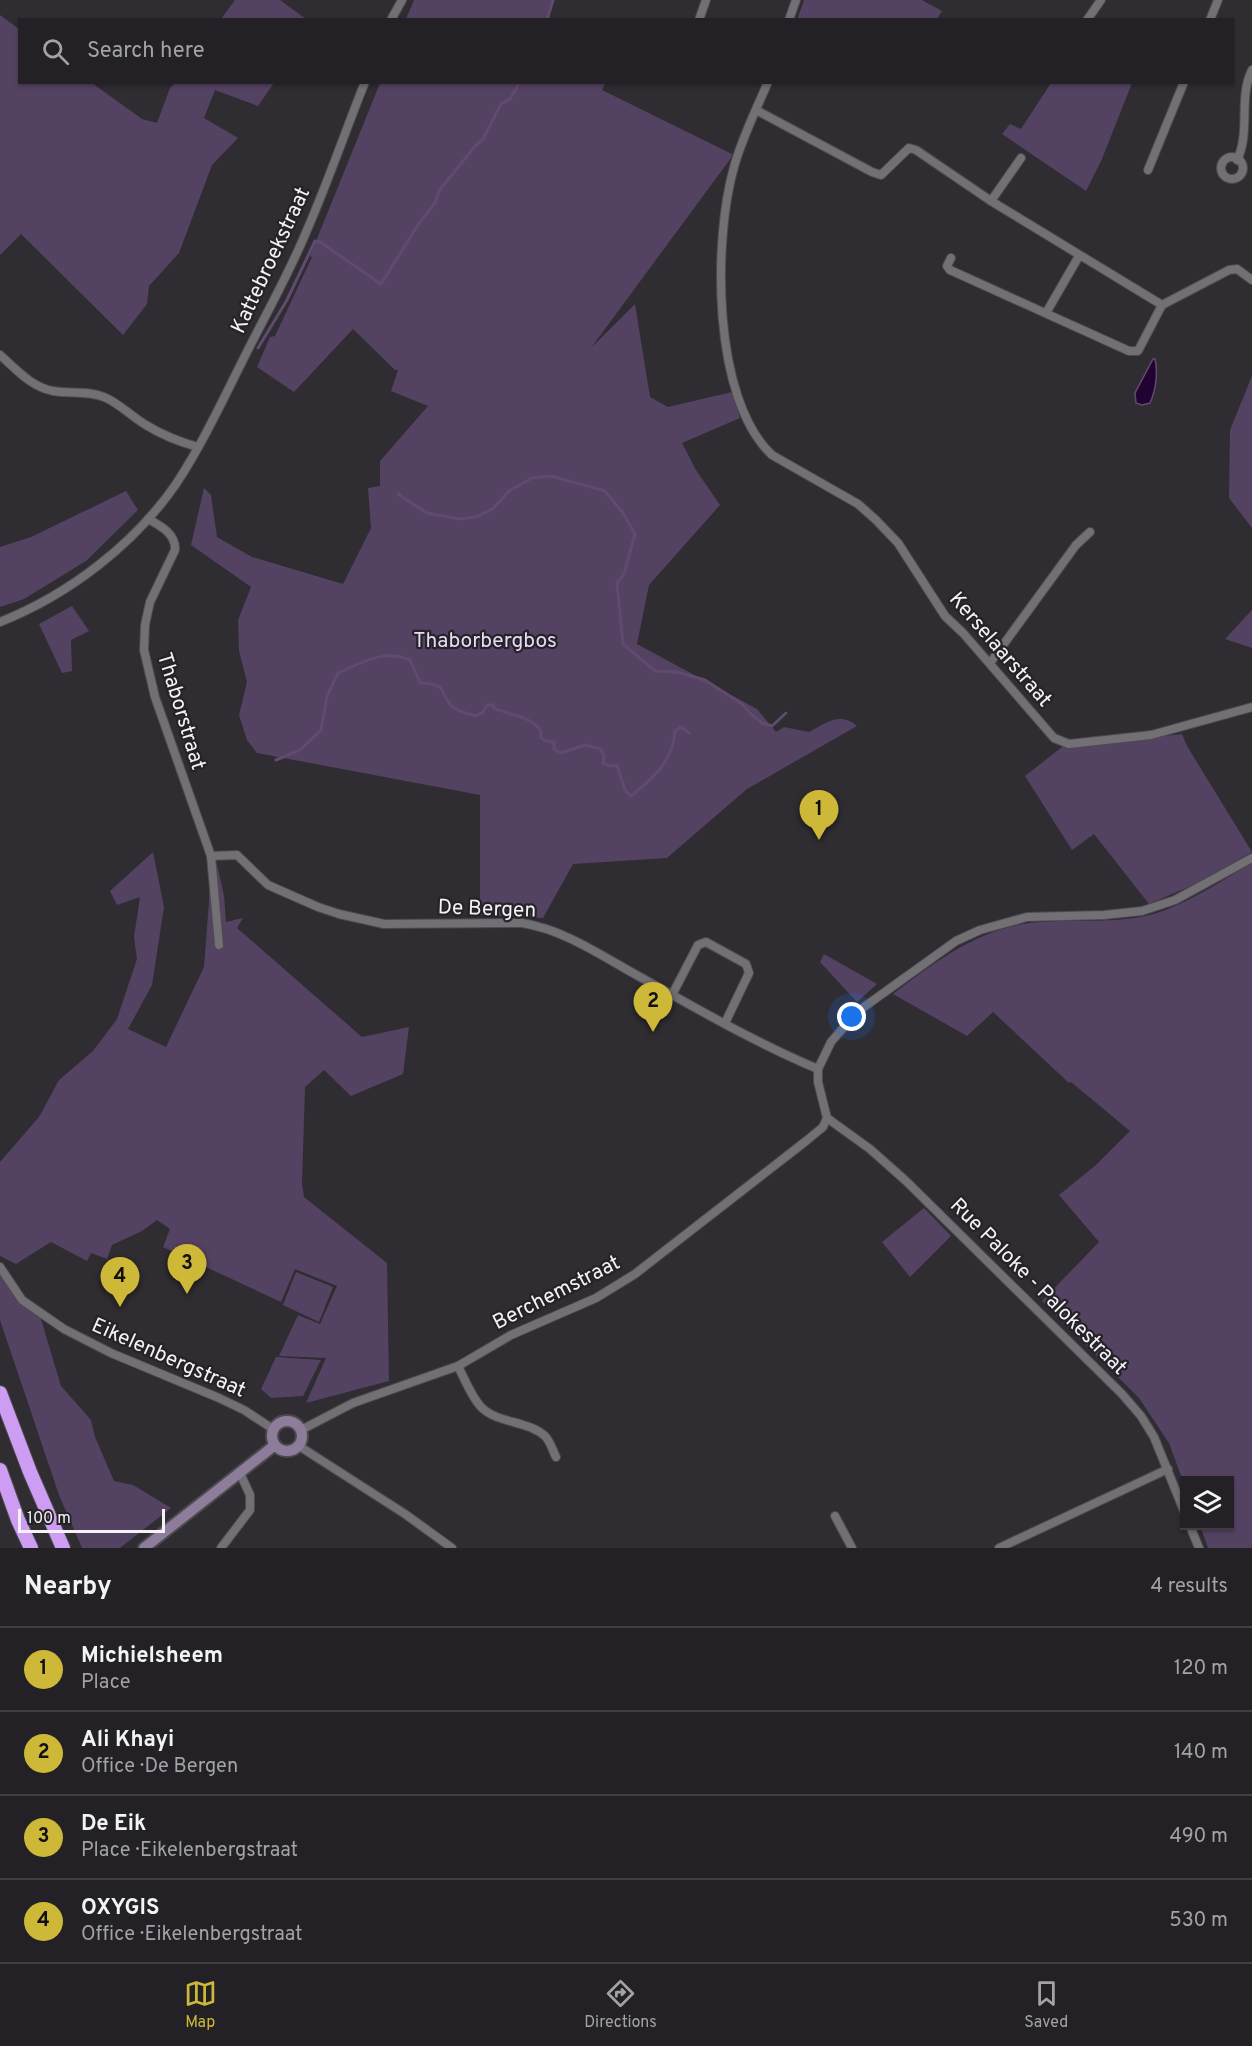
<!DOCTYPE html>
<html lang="en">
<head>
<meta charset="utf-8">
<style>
	body { margin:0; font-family:Overpass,sans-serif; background:#2b292e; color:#f1f3f6 }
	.controls { position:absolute; right:18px; bottom:18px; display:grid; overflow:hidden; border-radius:0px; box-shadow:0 2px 4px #0004 }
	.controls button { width:54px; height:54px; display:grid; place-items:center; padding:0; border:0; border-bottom:2px solid #403e43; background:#232126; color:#f1f3f6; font:30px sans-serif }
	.scale { position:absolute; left:18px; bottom:15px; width:147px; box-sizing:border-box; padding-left:6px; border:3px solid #f4f2f6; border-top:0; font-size:16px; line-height:21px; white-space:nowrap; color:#f4f2f6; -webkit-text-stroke:4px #252328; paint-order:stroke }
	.you { position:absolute; left:852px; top:1017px; width:21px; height:21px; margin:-15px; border:4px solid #fff; border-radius:50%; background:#1a73e8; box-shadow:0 0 0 9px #1a73e833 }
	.badge { display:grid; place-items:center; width:39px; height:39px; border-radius:50%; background:#ceb837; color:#111; font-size:20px; font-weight:700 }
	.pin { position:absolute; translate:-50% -50px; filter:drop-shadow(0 2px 3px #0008) }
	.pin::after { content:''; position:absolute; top:32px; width:21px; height:18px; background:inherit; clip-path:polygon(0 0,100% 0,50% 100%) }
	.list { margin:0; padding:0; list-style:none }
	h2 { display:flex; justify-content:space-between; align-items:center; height:78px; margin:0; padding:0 24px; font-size:26px }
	h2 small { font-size:20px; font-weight:400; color:#a3a3a7 }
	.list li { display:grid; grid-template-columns:39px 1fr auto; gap:18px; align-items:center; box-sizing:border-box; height:84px; padding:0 24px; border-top:2px solid #403e43 }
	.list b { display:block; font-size:22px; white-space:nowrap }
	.list p { margin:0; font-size:20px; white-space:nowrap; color:#a3a3a7 }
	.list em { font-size:20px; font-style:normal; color:#a3a3a7 }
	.icon { flex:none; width:33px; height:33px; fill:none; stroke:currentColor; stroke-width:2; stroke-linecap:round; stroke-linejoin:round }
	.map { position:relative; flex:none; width:1252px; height:1548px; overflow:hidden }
	.search { position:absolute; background:#232126; box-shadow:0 2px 4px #0004; left:18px; right:18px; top:18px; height:66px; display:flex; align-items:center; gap:15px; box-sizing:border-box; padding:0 21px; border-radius:0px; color:#a3a3a7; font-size:22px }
	.sheet { height:414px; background:#232126 }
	nav { display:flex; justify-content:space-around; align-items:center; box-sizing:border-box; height:84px; border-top:2px solid #403e43; background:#232126; font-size:16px; color:#a3a3a7 }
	nav a { display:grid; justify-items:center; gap:3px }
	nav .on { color:#ceb837 }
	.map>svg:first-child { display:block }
</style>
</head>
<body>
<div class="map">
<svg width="1252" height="1548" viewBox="0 0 1252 1548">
	<rect width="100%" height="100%" fill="#2f2c32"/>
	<g fill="#544262">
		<path d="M 235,0 L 280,0 L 306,19 L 221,19 Z"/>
		<path d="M 414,0 L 555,0 L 546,19 L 406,19 Z"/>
		<path d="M 804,0 L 922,0 L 942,11 L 937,19 L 797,20 Z"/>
		<path d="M 0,15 L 19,29 L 20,82 L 92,83 L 142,119 L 157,123 L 170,88 L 175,83 L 274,83 L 258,106 L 215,90 L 204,118 L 238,138 L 212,165 L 179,253 L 149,286 L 147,304 L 123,335 L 21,234 L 0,255 Z"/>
		<path d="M 380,83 L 602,83 L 605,84 L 602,90 L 732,154 L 731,158 L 591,348 L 635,304 L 650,397 L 668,407 L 732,392 L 740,418 L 682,443 L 696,470 L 720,505 L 649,585 L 637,644 L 757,709 L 776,732 L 784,727 L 809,732 C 826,723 840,711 857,726 L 747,789 L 667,858 L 573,864 L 543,918 L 480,915 L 480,795 L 257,753 L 247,740 L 239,715 L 247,682 L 239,651 L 238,620 L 251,587 L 191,545 L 204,488 L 211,495 L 217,537 L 252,557 L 343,584 L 371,528 L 368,488 L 380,486 L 380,461 L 428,406 L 391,391 L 398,370 L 395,370 L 353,329 L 294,392 L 257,367 L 270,337 L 275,336 L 312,257 L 310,256 Z"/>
		<path d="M 1051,83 L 1132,83 L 1102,159 L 1086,191 L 1002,134 L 1010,124 L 1021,129 Z"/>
		<path d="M 1252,376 L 1252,528 L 1229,498 L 1230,430 Z"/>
		<path d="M 126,491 L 138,510 L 86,561 L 24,599 L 0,607 L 0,547 L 31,537 Z"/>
		<path d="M 72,606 L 89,631 L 71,640 L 72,671 L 62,673 L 39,624 Z"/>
		<path d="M 1252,610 L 1252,648 L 1225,639 Z"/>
		<path d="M 1182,734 L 1187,746 L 1252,852 L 1193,885 L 1149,904 L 1094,834 L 1072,850 L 1025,776 L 1062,747 Z"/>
		<path d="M 153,852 L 164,907 L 152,985 L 128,1029 L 166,1047 L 204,967 L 209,902 L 209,864 L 217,864 L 224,896 L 226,922 L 243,918 L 237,928 L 362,1037 L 409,1027 L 403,1074 L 351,1096 L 324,1070 L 305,1087 L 302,1184 L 304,1197 L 387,1263 L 389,1381 L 306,1403 L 326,1358 L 279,1356 L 298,1315 L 320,1324 L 337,1286 L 295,1269 L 281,1302 L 163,1247 L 170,1229 L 157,1220 L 142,1231 L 112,1245 L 107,1259 L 91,1253 L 87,1261 L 51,1242 L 16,1264 L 0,1256 L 0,1162 L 39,1117 L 59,1080 L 93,1051 L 117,1019 L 137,959 L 134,937 L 140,897 L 117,905 L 110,891 Z"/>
		<path d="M 1252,863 L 1252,1548 L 1208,1548 L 1200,1526 L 1230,1526 L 1230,1480 L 1184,1480 L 1184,1484 L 1169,1443 L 1139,1398 L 1042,1301 L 1099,1242 L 1059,1195 L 1096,1165 L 1130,1131 L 1071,1082 L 1069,1083 L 993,1012 L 967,1036 L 893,994 C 933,963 978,929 1030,923 C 1071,918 1114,925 1154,914 C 1189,903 1221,881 1252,863 Z"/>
		<path d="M 824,954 L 877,984 L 857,1002 L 820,962 Z"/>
		<path d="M 924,1208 L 951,1236 L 910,1277 L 882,1242 Z"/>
		<path d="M 0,1272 L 40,1316 L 61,1386 L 91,1420 L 95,1437 L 114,1481 L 133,1485 L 171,1508 L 120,1548 L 82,1548 L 59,1495 L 0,1320 Z"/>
		<path d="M 296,1272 L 333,1287 L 319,1322 L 283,1305 Z"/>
		<path d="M 276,1357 L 321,1360 L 303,1396 L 271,1398 L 261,1389 Z"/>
	</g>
	<path fill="#210333" stroke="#604b6e" stroke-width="1.5" d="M 1153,359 L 1155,359 C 1158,373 1156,390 1150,403 L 1142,405 L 1136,403 L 1135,393 Z"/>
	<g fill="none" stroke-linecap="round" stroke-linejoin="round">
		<g stroke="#604b6e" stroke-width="3">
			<path d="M 547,20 L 553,0"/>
			<path d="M 258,348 L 287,300 L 315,241 L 320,242 L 381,284 L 418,225 L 436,201 L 439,191 L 476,145 L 483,139 L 501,104 L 510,99 L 520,82"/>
			<path d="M 398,494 L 427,513 L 460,519 L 476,517 L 494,508 L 509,491 L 532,478 L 551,476 L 605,491 L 623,513 L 635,534 L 624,574 L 617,583 L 623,644 L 655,671 L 677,672 L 705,680 L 742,704 L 752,715 L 762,723 L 772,726 L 786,713"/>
			<path d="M 276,760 L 300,750 L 321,730 L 327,696 L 338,673 C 363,662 384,649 410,660 L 420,683 C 451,684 437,693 453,707 C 459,712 469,714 476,716 L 483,712 L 487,705 L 493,705 L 494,708 C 510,716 530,715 541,731 L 541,738 L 546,741 L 554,742 L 554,749 L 561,753 L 585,745 L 601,749 L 604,756 L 603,763 L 610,766 L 617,765 L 625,790 L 631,796 C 653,778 673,762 675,731 L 681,727 L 689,733"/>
		</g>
		<g stroke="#4c4a4f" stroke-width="10">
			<g id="street">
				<path d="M 391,20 L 402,0"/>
				<path d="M 699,20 L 706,0"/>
				<path d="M 789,20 L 796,0"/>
				<path d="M 1087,20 L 1101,0"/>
				<path d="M 1210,20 L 1218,0"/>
				<path d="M 768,82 C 756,110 742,138 734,167 C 713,241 712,399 772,455 L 858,504 L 876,520 L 898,543 L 945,616 L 963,633 L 1054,738 L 1069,744 L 1151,735 L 1252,707"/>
				<path d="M 756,110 L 872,172 L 881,175 L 909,148 L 916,150 L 991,201 L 1162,305 L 1229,270 L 1237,269 L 1252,280"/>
				<circle cx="1232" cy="168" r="11"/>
				<path d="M 1237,160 C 1251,132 1238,97 1252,70"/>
				<path d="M 1148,170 L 1184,82"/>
				<path d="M 991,201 L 1021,158"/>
				<path d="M 951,258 L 947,266 L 950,270 L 1129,351 L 1138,351 L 1162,305"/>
				<path d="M 1046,313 L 1079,256"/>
				<path d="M 0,355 C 16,369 31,387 53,391 C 70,394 87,390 104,397 C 119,403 132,417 146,425 C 162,435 180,442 198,447"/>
				<path d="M 148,519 C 161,526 176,534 175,550 L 150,602 L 145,625 L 144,650 L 155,697 L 211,856 L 219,945"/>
				<path d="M 0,622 C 68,595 134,545 176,484 C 205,440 227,391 251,344 C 270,307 291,269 307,230 C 328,182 345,132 365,82"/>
				<path d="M 990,663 L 1076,545 L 1090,532"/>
				<path d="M 211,856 L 237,855 L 268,885 L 318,907 L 339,914 L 384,924 L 522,923 C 566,930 603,957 642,978 C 699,1010 758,1044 818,1069"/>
				<path d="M 672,995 L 698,945 L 706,942 L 746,964 L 749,973 L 725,1023"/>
				<path d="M 827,1118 L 818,1082 L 818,1069 L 831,1042 L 857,1012 L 956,941 L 980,930 L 1027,917 L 1104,915 L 1142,911 L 1175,900 L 1252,858"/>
				<path d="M 827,1118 L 870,1149 L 906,1181 L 1122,1394 L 1141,1416 L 1154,1437 L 1184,1511"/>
				<path d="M 0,1267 L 22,1300 L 64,1329 L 111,1353 L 219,1398 L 244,1410 L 273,1429"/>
				<path d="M 458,1366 C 465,1380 471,1396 481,1407 C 498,1424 527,1420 545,1436 C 550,1441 553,1451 556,1457"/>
				<path d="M 301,1430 L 353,1403 L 458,1366 L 511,1335 L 596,1298 L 635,1274 L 806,1141 L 823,1127 L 827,1118"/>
				<path d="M 299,1446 L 405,1514 L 452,1548"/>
				<path d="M 835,1516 L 852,1548"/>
				<path d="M 1190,1526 L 1199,1548"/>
				<path d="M 221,1548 L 250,1510 L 250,1495 L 240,1473"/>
				<path d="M 999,1548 L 1168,1469"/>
			</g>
		</g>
		<g stroke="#4c4a4f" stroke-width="14">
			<g id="secondary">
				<circle cx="287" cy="1436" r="15"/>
				<path d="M 144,1548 L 275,1445"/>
			</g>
		</g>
		<g stroke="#4c4a4f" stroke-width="16">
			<g id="highway">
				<path d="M 0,1393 L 30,1472 L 63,1548"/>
				<path d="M 0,1470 L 18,1520 L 31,1548"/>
			</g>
		</g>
		<use href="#street" stroke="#726f75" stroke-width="8"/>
		<use href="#secondary" stroke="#8d7d9b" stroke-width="10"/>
		<use href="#highway" stroke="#cd9df3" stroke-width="14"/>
	</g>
	<g text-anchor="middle" stroke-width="4.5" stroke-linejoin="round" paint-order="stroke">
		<g font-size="21" fill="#f4f2f6" stroke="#252328">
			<text transform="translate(270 260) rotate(-65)" y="7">Kattebroekstraat</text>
			<text transform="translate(1001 649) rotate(49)" y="7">Kerselaarstraat</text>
			<text transform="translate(182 711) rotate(73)" y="7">Thaborstraat</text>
			<text transform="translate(487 908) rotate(2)" y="7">De Bergen</text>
			<text transform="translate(1039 1286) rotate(45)" y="7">Rue Paloke - Palokestraat</text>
			<text transform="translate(556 1292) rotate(-27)" y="7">Berchemstraat</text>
			<text transform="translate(169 1357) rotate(24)" y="7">Eikelenbergstraat</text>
		</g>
		<g font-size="21" fill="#ead8f9" stroke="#252328">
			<text x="485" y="647">Thaborbergbos</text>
		</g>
	</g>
</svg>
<div class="controls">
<button><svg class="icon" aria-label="layers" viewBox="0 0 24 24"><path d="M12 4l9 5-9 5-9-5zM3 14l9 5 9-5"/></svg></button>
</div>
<div class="scale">100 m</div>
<div class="you"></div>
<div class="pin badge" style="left:819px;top:840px">1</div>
<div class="pin badge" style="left:653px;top:1032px">2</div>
<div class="pin badge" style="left:187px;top:1294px">3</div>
<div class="pin badge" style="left:120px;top:1307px">4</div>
<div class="search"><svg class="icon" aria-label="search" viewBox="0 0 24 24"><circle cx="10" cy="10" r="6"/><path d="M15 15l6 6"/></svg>Search here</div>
</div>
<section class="sheet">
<h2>Nearby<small>4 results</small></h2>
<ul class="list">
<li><span class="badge">1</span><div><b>Michielsheem</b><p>Place</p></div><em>120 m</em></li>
<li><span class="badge">2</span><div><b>Ali Khayi</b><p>Office · De Bergen</p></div><em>140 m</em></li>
<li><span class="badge">3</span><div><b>De Eik</b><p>Place · Eikelenbergstraat</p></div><em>490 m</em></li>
<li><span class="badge">4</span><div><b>OXYGIS</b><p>Office · Eikelenbergstraat</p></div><em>530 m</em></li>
</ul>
</section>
<nav>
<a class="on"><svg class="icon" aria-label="map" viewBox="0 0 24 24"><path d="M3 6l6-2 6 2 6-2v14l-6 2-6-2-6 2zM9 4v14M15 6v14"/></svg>Map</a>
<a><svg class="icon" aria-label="directions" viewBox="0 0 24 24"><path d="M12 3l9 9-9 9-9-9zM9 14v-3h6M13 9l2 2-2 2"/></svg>Directions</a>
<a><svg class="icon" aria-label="saved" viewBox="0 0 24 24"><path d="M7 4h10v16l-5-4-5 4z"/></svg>Saved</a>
</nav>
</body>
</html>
